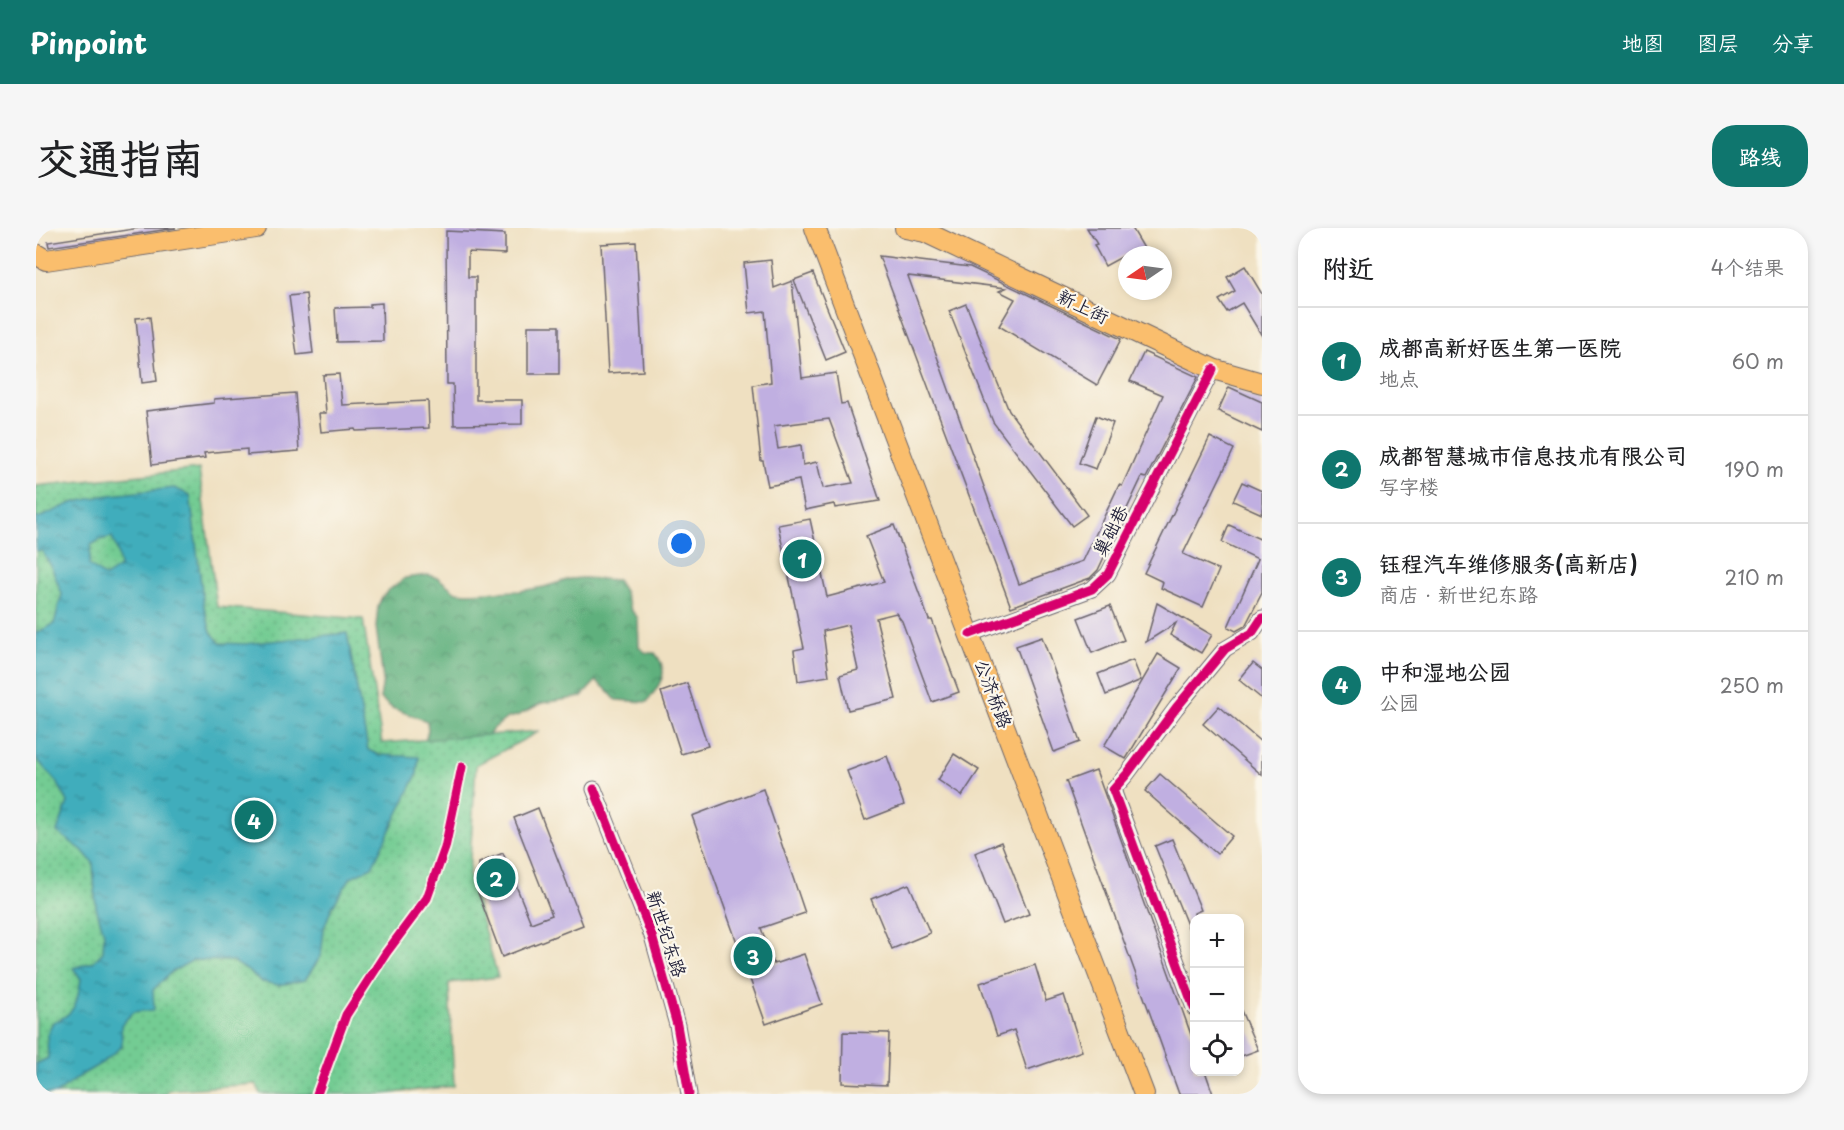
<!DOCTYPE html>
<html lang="zh">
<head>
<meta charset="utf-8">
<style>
	body { margin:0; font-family:"Playpen Sans","LXGW WenKai TC",sans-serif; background:#f6f6f6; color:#202124 }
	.controls { position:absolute; right:18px; bottom:18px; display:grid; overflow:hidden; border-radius:12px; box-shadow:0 3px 9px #0003 }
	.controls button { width:54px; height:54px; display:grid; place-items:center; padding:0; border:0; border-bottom:2px solid #e0e0e0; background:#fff; color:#202124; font:30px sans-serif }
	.compass { position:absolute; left:1082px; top:18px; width:54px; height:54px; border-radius:50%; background:#fff; box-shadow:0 3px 9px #0003; rotate:257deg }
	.you { position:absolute; left:646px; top:316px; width:21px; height:21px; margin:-15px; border:4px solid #fff; border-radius:50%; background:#1a73e8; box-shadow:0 0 0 9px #1a73e833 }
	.badge { display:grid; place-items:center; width:39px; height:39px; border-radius:50%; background:#0f766e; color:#fff; font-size:20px; font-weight:700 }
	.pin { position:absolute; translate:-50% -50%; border:3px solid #fff; box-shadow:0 2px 6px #0006 }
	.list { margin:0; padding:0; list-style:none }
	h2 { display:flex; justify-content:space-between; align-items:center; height:78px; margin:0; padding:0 24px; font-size:26px }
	h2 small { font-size:20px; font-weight:400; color:#757577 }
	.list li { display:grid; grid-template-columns:39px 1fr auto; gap:18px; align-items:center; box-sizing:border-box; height:108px; padding:0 24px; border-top:2px solid #e0e0e0 }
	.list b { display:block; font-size:22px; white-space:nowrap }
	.list p { margin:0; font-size:20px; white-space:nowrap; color:#757577 }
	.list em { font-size:20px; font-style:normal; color:#757577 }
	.icon { flex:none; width:33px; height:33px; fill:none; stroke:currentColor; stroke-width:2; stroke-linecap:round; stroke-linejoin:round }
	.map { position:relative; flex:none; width:1226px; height:866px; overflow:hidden; border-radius:24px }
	header { display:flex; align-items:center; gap:36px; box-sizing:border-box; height:84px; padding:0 30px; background:#0f766e; color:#fff }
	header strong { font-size:28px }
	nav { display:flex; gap:33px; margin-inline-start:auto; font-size:21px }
	.intro { display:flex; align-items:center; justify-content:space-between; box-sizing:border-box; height:144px; padding:0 36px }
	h1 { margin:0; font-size:42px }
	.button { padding:15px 27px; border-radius:24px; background:#0f766e; color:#fff; font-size:21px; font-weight:700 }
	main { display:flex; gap:36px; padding:0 36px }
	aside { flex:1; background:#fff; border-radius:24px; box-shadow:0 3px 9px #0003 }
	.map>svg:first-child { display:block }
</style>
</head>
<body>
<header>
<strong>Pinpoint</strong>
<nav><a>地图</a><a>图层</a><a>分享</a></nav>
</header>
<div class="intro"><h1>交通指南</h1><a class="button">路线</a></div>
<main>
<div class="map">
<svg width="1226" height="866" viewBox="0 0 1226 866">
	<defs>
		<pattern id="forest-crowns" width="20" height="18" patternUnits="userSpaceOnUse" patternTransform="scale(1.5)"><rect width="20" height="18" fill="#5eb07d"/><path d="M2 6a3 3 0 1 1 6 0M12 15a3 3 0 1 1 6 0" fill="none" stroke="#4d8f68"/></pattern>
		<pattern id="park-dots" width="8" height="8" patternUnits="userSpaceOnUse" patternTransform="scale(1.5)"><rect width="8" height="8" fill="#73cc93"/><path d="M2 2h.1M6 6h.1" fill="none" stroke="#63af80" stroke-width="1.8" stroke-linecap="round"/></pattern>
		<pattern id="water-ripples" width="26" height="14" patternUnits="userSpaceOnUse" patternTransform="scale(1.5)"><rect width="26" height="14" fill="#3fadbc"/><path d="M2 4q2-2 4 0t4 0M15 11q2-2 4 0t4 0" fill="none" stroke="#348c9a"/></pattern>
	</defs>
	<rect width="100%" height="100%" fill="#fbf7ec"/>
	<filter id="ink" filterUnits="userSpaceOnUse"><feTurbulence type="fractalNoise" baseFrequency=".0167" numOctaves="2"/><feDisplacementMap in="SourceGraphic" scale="12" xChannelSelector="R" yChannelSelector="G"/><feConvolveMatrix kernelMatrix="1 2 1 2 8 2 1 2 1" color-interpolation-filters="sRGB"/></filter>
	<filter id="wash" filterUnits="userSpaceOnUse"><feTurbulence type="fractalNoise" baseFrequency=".008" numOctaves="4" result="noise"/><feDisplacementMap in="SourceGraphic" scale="24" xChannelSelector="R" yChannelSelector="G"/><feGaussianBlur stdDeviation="1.35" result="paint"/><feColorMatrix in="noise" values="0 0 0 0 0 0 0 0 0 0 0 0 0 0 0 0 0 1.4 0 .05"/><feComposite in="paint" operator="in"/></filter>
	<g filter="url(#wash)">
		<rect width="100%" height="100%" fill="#efe0c1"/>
		<path fill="url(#forest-crowns)" stroke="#40695c" stroke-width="1.5" d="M 392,347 L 402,350 L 420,364 L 431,365 L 484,363 L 508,359 L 534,351 L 547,350 L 581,352 L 588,363 L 595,382 L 602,390 L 603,419 L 610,425 L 619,425 C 635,445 624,456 611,474 L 580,472 L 569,460 L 560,453 L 545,469 L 506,475 L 481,488 L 471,490 L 457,501 L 441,522 L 388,519 L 392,502 L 391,493 L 356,480 L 344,470 L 347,452 L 340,399 L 342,378 L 346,369 L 353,362 L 369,350 Z"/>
		<path fill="url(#park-dots)" stroke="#4a7767" stroke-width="1.5" d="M 163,241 L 181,379 L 327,391 L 346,515 L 504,503 L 440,537 L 433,648 L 462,749 L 413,755 L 418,858 L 348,866 L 225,866 L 220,856 L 133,862 L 130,866 L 0,866 L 0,258 Z"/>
		<path fill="url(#water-ripples)" stroke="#30687c" stroke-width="1.5" fill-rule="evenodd" d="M 138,260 L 154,267 L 168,379 L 175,404 L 184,415 L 209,416 L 311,405 L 332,522 L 343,527 L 383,529 L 381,546 L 336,639 L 315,649 L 296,679 L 288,700 L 285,728 L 269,752 L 243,757 L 226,754 L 208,740 L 196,733 L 157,732 L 134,745 L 117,762 L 118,782 L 97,784 L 85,797 L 86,818 L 66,835 L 47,846 L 20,866 L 0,866 L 0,836 L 12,830 L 11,806 L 17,794 C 40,787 42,772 45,751 L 37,740 L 57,734 L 67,724 L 68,705 L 60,679 L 57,635 L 46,622 L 21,604 L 32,574 L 22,556 L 0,530 L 0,405 L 18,396 L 26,366 L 15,338 L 6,323 L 0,323 L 0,291 L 36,275 L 66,268 ZM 76,309 L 81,322 L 84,339 L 69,349 L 53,337 L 55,317 L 64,312 Z"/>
		<g id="blocks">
			<g fill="#c0afe1" fill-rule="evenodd">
				<path d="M 104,0 L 140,0 L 13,19 L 12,14 Z"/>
				<path d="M 1051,0 L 1096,0 L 1112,27 L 1089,27 L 1069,38 L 1058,17 L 1061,16 Z"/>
				<path d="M 410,3 L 469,6 L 469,26 L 432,24 L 432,49 L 440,49 L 440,172 L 486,172 L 486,196 L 418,197 L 417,156 L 411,156 Z"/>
				<path d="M 600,14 L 607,143 L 572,145 L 565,16 Z"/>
				<path d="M 843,28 L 934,39 L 1085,111 L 1061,157 L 963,98 L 979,71 L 963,63 L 970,60 L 872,48 L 983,356 L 1047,333 L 1083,257 L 1086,258 L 1127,167 L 1094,153 L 1108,124 L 1162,149 L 1110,250 L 1106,249 L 1062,342 L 1054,350 L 975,379 Z"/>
				<path d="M 735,32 L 738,60 L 756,53 L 766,150 L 800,145 L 805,176 L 811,175 L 844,273 L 799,280 L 798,276 L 769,282 L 763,252 L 732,258 L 727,233 L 725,233 L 717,157 L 735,154 L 729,83 L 713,85 L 708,35 ZM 793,191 L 817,255 L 787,260 L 781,234 L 767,237 L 765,217 L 742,221 L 738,198 Z"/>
				<path d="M 1209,38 L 1226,66 L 1226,108 L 1206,75 L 1191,84 L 1183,72 L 1199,63 L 1191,49 Z"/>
				<path d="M 777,45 L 809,124 L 790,132 L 758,52 Z"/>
				<path d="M 270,66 L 277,125 L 261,127 L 253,68 Z"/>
				<path d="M 346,75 L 347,113 L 301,114 L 299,80 L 334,79 L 334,76 Z"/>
				<path d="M 930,76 L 973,183 L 1051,287 L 1036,298 L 957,194 L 913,83 Z"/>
				<path d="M 114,89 L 121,153 L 106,155 L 100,90 Z"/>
				<rect x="492" y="98" width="31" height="48"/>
				<path d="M 303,146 L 306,177 L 392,173 L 393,200 L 320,203 L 319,201 L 285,204 L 283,185 L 290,185 L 287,147 Z"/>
				<path d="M 1193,159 L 1226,174 L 1226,204 L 1182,183 Z"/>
				<path d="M 259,165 L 263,223 L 211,227 L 211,221 L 168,225 L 169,230 L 116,237 L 110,183 L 178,175 L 178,171 Z"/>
				<path d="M 1060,188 L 1077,195 L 1060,241 L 1043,235 Z"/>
				<path d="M 1174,209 L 1198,221 L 1147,326 L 1183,342 L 1167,379 L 1125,360 L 1127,354 L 1108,345 Z"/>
				<path d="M 1206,254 L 1226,263 L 1226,286 L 1197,273 Z"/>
				<path d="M 774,291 L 791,369 L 848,354 L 830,308 L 858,297 L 893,392 L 896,392 L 923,464 L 896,474 L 866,393 L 860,385 L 840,390 L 860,471 L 812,482 L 804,447 L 822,442 L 812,397 L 787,403 L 793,448 L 762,453 L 758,422 L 768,420 L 742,297 Z"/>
				<path d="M 1193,297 L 1226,312 L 1226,365 L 1209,398 L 1200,403 L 1192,399 L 1222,331 L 1186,314 Z"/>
				<path d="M 1121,375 L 1176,407 L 1165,425 L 1134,407 L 1140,395 L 1110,414 Z"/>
				<path d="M 1074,378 L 1088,412 L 1056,425 L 1042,390 Z"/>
				<path d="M 1006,409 L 1044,514 L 1018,524 L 980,418 Z"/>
				<path d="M 1122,426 L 1145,440 L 1090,531 L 1068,518 Z"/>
				<path d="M 1097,432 L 1105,452 L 1070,467 L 1062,446 Z"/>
				<path d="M 1217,435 L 1226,442 L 1226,471 L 1203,452 Z"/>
				<path d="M 651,455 L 672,518 L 645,526 L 625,464 Z"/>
				<path d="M 1183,478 L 1226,515 L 1226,547 L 1167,496 Z"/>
				<path d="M 918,526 L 943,542 L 926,568 L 902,552 Z"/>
				<path d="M 851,528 L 868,577 L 829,592 L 811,543 Z"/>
				<path d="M 1060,542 L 1158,815 L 1158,843 L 1169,843 L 1177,866 L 1143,866 L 1030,553 Z"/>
				<path d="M 1124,546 L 1196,608 L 1181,626 L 1109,563 Z"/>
				<path d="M 727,561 L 769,685 L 725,700 L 738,736 L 768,726 L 786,776 L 730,796 L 656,588 Z"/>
				<path d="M 502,580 L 547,697 L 466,729 L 442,665 L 443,635 L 467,625 L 495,695 L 516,687 L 478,590 Z"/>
				<path d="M 1136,611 L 1165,682 L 1158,685 L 1158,714 L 1119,618 Z"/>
				<path d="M 965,614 L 993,686 L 967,696 L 939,625 Z"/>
				<path d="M 873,656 L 894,705 L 856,721 L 835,671 Z"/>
				<path d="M 999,737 L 1010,773 L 1028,767 L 1046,823 L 991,842 L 978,802 L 961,808 L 944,755 Z"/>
				<path d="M 1203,778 L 1222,822 L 1203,829 Z"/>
				<path d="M 807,804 L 853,805 L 851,857 L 806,855 Z"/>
			</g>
		</g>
	</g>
	<g filter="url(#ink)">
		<use href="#blocks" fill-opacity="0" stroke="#6a646a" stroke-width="1.5"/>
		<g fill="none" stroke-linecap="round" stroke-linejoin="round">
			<g stroke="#6a646a" stroke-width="17">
				<g id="minor">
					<path d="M 934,406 L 1056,361 L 1072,346 L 1177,141"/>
					<path d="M 558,561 L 616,708 L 641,797 L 653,866"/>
					<path d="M 1158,780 L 1077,562 L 1091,546 L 1140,480 L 1189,421 L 1216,405 L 1226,390"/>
				</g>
			</g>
			<g stroke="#6a646a" stroke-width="22">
				<g id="major">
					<path d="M 779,0 L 1108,866"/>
					<path d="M 869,0 L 889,4 L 1177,141 L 1226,155"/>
					<path d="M 0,26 L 10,32 L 220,0"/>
				</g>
			</g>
			<use href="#minor" stroke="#fff" stroke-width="15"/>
			<use href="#major" stroke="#fabe6d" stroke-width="20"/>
			<g stroke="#fbf7ec" stroke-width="13">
				<g id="cycleway">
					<path d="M 934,406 L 1056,361 L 1072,346 L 1177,141"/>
					<path d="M 558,561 L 616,708 L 641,797 L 653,866"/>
					<path d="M 1158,780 L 1077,562 L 1091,546 L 1140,480 L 1189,421 L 1216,405 L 1226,390"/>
					<path d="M 281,866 L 310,787 L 350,725 L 391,670 L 409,620 L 426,539"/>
				</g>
			</g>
			<use href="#cycleway" stroke="#d6006c" stroke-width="9"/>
		</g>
	</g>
	<g text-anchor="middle" stroke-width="4.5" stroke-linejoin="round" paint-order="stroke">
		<g font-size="18" fill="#22223b" stroke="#fbf7ec">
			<text transform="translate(1047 79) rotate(26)" y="6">新上街</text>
			<text transform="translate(1075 303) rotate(-63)" y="6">巢础巷</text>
			<text transform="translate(957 466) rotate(69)" y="6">公济桥路</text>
			<text transform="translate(630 706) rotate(72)" y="6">新世纪东路</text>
		</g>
	</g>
</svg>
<div class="controls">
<button>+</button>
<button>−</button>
<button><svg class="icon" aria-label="locate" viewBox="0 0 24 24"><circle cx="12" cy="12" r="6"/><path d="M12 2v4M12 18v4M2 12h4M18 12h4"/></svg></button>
</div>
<svg class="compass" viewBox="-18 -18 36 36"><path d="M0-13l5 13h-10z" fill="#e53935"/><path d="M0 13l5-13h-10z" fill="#757577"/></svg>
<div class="you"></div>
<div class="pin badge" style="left:766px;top:331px">1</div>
<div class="pin badge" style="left:460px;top:650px">2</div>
<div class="pin badge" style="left:717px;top:728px">3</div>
<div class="pin badge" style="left:218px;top:592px">4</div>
</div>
<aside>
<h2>附近<small>4个结果</small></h2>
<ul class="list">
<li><span class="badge">1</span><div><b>成都高新好医生第一医院</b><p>地点</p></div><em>60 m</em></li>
<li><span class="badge">2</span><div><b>成都智慧城市信息技术有限公司</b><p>写字楼</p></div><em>190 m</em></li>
<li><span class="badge">3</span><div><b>钰程汽车维修服务(高新店)</b><p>商店 · 新世纪东路</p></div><em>210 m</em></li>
<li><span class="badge">4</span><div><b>中和湿地公园</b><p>公园</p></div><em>250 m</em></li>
</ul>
</aside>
</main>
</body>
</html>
